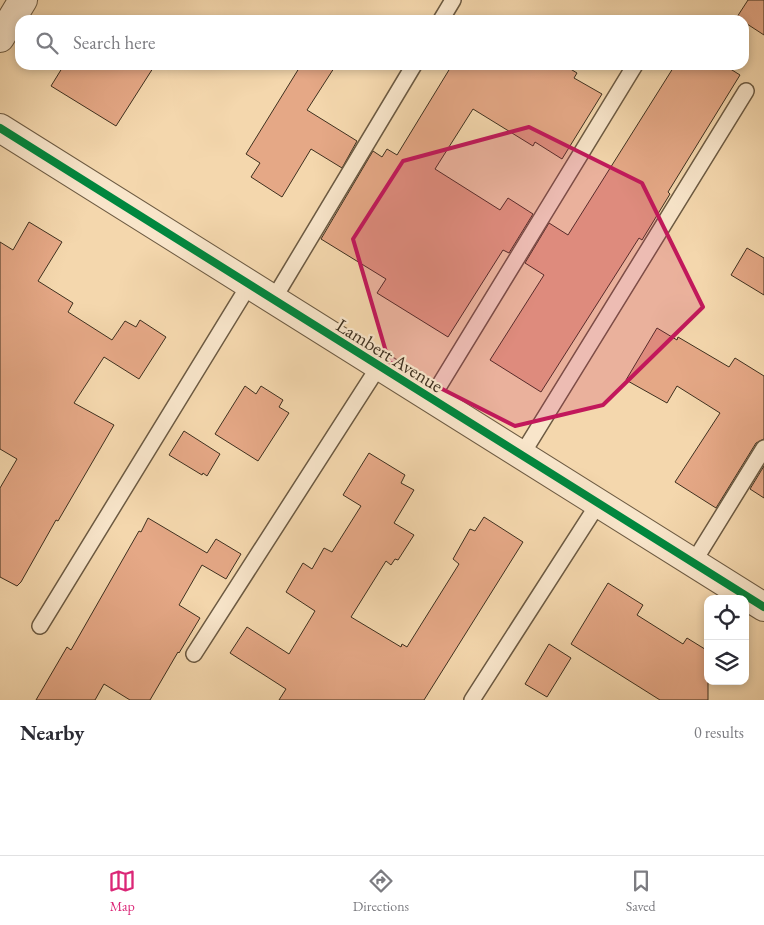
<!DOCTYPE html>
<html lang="en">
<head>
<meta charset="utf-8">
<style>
	body { margin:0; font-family:"EB Garamond",serif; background:#f7f7f7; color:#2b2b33 }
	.controls { position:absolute; right:15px; bottom:15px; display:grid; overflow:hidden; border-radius:10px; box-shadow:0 2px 8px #0003 }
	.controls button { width:45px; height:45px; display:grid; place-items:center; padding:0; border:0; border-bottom:1px solid #e1e1e2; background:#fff; color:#2b2b33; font:25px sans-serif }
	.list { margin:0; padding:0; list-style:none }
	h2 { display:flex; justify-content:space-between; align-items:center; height:65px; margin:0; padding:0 20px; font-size:21px }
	h2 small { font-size:16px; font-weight:400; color:#7c7c81 }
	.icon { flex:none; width:28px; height:28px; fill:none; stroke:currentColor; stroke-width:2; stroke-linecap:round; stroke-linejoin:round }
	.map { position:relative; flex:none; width:764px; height:700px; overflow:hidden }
	.search { position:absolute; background:#fff; box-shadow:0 2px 8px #0003; left:15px; right:15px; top:15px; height:55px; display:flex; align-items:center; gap:12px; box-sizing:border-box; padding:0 18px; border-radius:15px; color:#7c7c81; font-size:19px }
	.sheet { height:155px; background:#fff }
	nav { display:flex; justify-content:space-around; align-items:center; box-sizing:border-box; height:70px; border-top:1px solid #e1e1e2; background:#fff; font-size:14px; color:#7c7c81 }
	nav a { display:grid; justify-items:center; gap:2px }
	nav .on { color:#db2777 }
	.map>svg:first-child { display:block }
</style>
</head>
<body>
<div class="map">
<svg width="764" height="700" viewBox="0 0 764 700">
	<rect width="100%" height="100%" fill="#f4d7ad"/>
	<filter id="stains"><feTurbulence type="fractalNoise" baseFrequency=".004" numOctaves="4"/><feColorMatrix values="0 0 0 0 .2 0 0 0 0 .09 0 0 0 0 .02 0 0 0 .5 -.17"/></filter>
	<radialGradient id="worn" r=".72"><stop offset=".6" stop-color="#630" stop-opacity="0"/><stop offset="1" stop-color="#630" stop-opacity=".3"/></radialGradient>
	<g fill="#e5a886" stroke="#3e301f">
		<path d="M 748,0 L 764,0 L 764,35 L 744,22 L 744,20 L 737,17 Z"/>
		<path d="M 64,65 L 155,65 L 116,126 L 51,86 Z"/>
		<path d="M 301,65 L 336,65 L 307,110 L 357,141 L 342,168 L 311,149 L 282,197 L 251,177 L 260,163 L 246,154 Z"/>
		<path d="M 452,65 L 564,65 L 577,73 L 574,78 L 602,94 L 562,159 L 535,142 L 533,146 L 473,109 L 435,169 L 500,210 L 508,198 L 533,214 L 509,253 L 503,250 L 448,337 L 377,293 L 386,279 L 321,239 L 373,151 L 382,157 L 387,149 L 397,155 Z"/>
		<path d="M 675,65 L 724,65 L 740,75 L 668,192 L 670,194 L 642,240 L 639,238 L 541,392 L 490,360 L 544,275 L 525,263 L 549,223 L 568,235 Z"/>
		<path d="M 29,222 L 62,242 L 38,281 L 73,303 L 68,312 L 112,340 L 125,321 L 136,327 L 140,320 L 166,337 L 139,379 L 104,357 L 74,403 L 114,425 L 58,521 L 56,520 L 21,582 L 17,586 L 0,577 L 0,488 L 17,459 L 0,449 L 0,242 L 13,250 Z"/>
		<path d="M 747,248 L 764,258 L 764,295 L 731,275 Z"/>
		<path d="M 657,328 L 677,340 L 678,337 L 729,367 L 735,358 L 764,376 L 764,439 L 756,443 L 716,508 L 675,482 L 720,413 L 677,386 L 667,403 L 626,380 Z"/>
		<path d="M 245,386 L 256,394 L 261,386 L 283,400 L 279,407 L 289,413 L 258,461 L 215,434 Z"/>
		<path d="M 184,431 L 220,454 L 207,476 L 203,473 L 202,475 L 169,455 Z"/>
		<path d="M 369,453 L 405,475 L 401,483 L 414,490 L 394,523 L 414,535 L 398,560 L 395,559 L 391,565 L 386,561 L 351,617 L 401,647 L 402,644 L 407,647 L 459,564 L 453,559 L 470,529 L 475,531 L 484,517 L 523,542 L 424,700 L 279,700 L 286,689 L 230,653 L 247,627 L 289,654 L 315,611 L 286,592 L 303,563 L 312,569 L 324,548 L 332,552 L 361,506 L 343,495 Z"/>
		<path d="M 764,466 L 764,498 L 750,489 Z"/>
		<path d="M 148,518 L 207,553 L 216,539 L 241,554 L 226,579 L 202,565 L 179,605 L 200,618 L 179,653 L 178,652 L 150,700 L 130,700 L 104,684 L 95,700 L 36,700 L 67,647 L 71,650 L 139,531 L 141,532 Z"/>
		<path d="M 608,583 L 643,605 L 637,615 L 683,644 L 687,638 L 708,651 L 708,700 L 660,700 L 571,644 Z"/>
		<path d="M 549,644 L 571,658 L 547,697 L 525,684 Z"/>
	</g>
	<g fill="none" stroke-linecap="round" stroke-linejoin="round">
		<g stroke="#6c5a42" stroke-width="18">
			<g id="service">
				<path d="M 441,20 L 453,0"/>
				<path d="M 273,300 L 414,65"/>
				<path d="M 431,399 L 635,65"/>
				<path d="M 521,456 L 746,91"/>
				<path d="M 693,563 L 764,448"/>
				<path d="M 40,626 L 249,285"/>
				<path d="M 194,654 L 379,366"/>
				<path d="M 472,700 L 598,504"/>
			</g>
		</g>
		<g stroke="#6c5a42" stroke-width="30">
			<g id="tertiary">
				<path d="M 0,38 L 23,0"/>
				<path d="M 0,128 L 764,607"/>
			</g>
		</g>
		<use href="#service" stroke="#f8e5ca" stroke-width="15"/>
		<use href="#tertiary" stroke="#f8e5ca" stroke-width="28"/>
		<g stroke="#f8e5ca" stroke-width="11">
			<path id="cycleway" d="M 0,128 L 764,607"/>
		</g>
		<use href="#cycleway" stroke="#00873e" stroke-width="8"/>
	</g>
	<path fill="#c2185b" fill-opacity="0.2" stroke="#c2185b" stroke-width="4" stroke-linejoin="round" d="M 529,127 L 642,183 L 703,307 L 603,405 L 515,426 L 389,362 L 353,239 L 403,161 Z"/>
	<g text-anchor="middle" stroke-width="4.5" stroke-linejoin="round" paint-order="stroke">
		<g font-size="19" fill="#3e301f" stroke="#f8e5ca">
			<text transform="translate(390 355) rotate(32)" y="7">Lambert Avenue</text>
		</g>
	</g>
	<rect width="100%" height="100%" filter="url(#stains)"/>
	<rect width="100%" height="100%" fill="url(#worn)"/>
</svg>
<div class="controls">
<button><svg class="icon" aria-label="locate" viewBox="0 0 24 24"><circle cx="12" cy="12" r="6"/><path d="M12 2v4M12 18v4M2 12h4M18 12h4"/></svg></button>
<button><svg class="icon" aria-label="layers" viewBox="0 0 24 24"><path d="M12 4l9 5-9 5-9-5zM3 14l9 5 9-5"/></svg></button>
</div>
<div class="search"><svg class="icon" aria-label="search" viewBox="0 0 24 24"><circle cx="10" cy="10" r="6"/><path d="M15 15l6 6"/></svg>Search here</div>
</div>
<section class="sheet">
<h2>Nearby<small>0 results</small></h2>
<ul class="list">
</ul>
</section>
<nav>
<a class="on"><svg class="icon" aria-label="map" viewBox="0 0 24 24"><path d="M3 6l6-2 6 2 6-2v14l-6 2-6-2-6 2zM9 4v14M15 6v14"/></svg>Map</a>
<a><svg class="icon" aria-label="directions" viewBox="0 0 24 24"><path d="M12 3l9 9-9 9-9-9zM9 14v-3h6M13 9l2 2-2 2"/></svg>Directions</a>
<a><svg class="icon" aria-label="saved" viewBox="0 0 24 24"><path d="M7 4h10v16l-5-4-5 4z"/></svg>Saved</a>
</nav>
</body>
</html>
